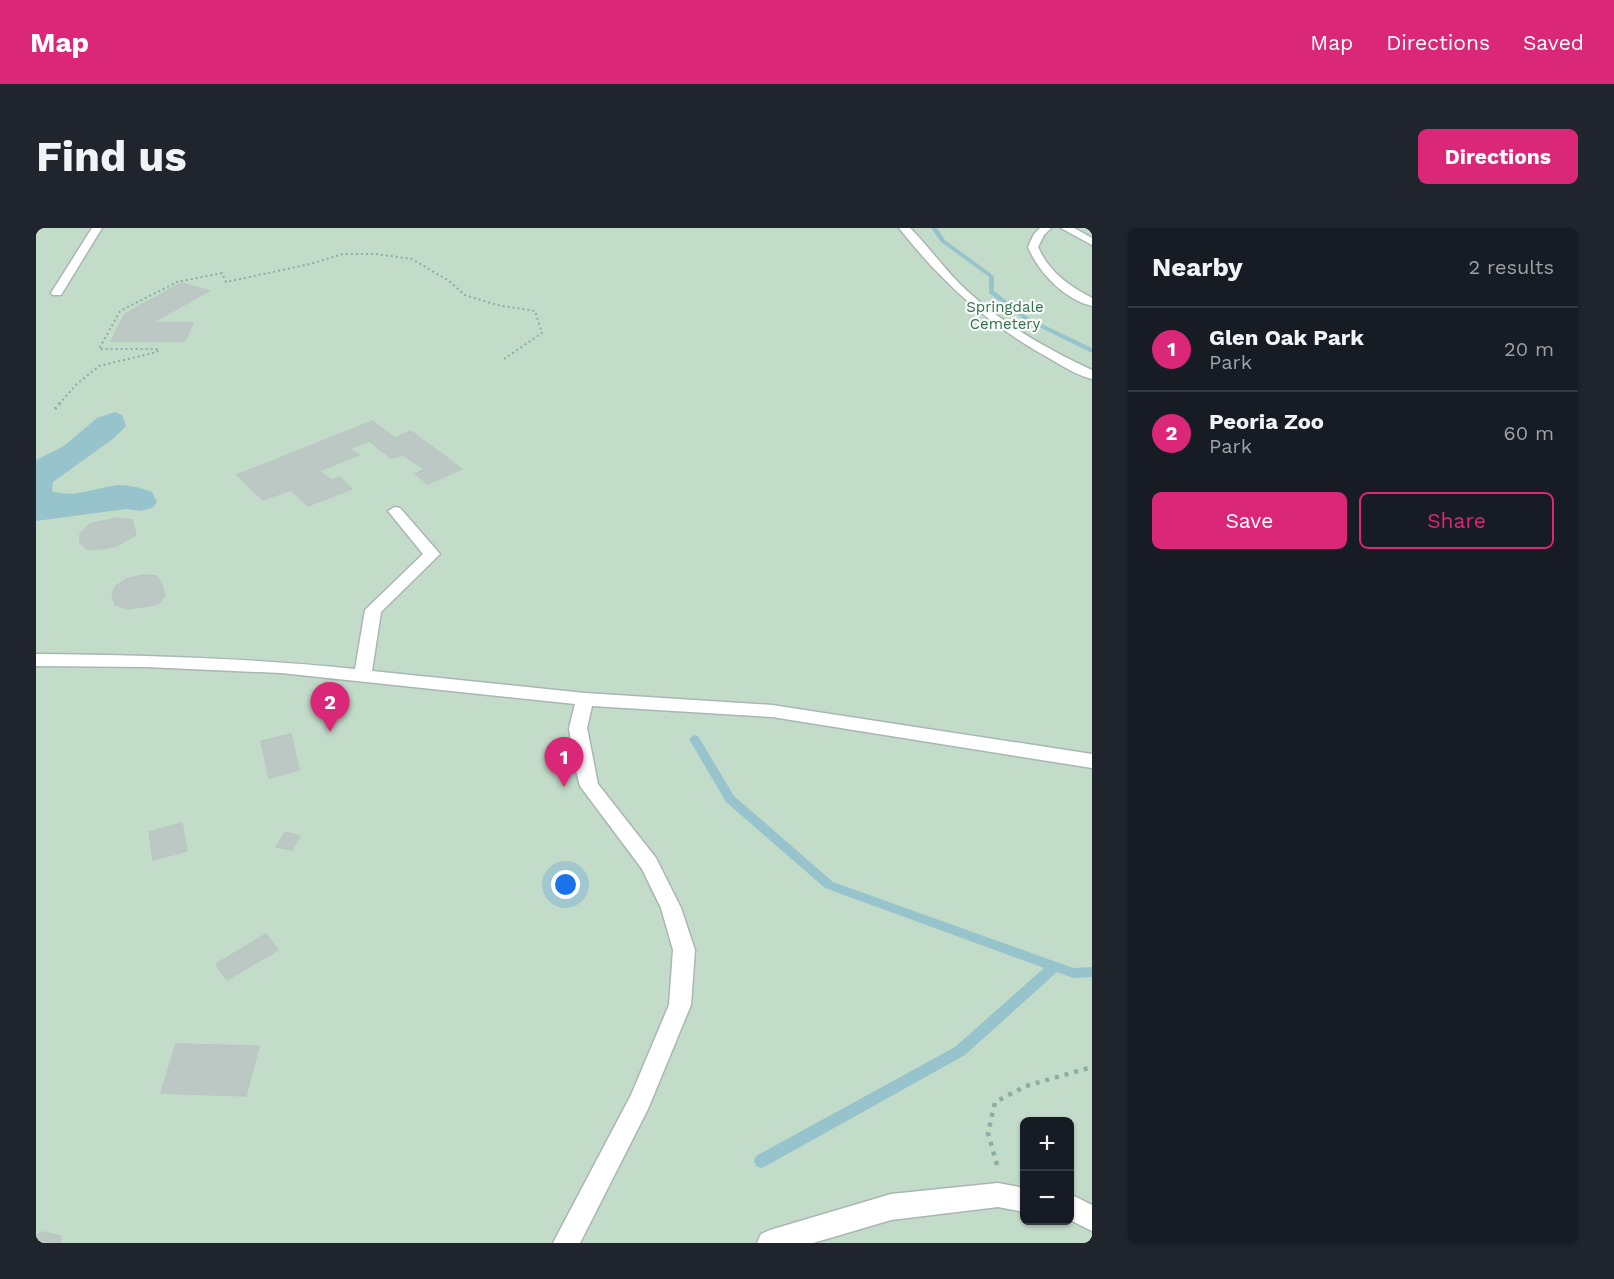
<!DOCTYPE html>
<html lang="en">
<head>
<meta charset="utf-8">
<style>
	body { margin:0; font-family:"Work Sans",sans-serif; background:#20242c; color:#f1f3f6 }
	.controls { position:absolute; right:18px; bottom:18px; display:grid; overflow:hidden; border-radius:9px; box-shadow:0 2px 4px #0004 }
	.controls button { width:54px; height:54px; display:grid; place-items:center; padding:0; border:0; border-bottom:2px solid #363941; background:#171b24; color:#f1f3f6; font:30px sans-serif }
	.you { position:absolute; left:530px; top:657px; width:21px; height:21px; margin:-15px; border:4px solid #fff; border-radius:50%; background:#1a73e8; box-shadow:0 0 0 9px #1a73e833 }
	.badge { display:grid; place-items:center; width:39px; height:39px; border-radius:50%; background:#db2777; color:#fff; font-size:20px; font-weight:700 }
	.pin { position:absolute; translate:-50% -50px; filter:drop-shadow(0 2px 3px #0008) }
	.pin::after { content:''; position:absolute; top:32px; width:21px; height:18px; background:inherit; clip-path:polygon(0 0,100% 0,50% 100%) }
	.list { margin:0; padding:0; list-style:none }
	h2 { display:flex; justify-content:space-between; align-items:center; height:78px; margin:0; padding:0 24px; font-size:26px }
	h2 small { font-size:20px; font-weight:400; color:#9ea1a6 }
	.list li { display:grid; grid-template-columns:39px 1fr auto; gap:18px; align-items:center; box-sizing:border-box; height:84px; padding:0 24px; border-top:2px solid #363941 }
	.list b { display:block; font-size:22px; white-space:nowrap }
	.list p { margin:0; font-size:20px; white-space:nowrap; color:#9ea1a6 }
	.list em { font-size:20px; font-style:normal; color:#9ea1a6 }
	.actions { display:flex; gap:12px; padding:18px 24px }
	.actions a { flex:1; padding:14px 0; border:2px solid #db2777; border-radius:9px; text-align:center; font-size:21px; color:#db2777 }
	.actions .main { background:#db2777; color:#fff }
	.map { position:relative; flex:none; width:1056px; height:1015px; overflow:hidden; border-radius:9px }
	header { display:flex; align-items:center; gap:36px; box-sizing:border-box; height:84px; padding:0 30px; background:#db2777; color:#fff }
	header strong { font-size:28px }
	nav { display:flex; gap:33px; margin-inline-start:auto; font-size:21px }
	.intro { display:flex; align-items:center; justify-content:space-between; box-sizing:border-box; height:144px; padding:0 36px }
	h1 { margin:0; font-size:42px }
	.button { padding:15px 27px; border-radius:9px; background:#db2777; color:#fff; font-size:21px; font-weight:700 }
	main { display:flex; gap:36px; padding:0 36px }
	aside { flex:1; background:#171b24; border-radius:9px; box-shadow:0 2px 4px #0004 }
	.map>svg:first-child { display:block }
</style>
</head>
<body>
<header>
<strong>Map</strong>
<nav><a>Map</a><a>Directions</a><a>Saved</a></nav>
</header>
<div class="intro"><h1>Find us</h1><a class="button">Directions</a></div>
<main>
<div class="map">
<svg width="1056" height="1015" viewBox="0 0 1056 1015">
	<rect width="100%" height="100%" fill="#e7eeeb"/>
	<path fill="#c3dcca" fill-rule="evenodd" d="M 0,0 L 1056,0 L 1056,1015 L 0,1015 ZM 988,894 L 1034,894 L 1034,992 L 988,992 Z"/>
	<path fill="#96c3cc" d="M 79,184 L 86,187 L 90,198 L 78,210 L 17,254 L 16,263 C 37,271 61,259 83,257 C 95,257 105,260 116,264 L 121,274 L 116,280 L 105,283 L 90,281 L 0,293 L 0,232 L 28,218 L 61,190 Z"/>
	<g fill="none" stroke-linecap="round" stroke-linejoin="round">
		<g fill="#96c3cc" fill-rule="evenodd">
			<path d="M 895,0 L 901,0 L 909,12 L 958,48 L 958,63 L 993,90 L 1056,120 L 1056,125 L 989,92 L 953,65 L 953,49 L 905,14 Z"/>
			<path d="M 658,507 L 662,508 L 698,568 L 797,654 L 1037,740 L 1056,739 L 1056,749 L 1037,750 L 1021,744 L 929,827 L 730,938 L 725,940 L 720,938 L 718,933 L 720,928 L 919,819 L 1008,740 L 789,660 L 690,574 L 653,511 Z"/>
		</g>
	</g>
	<g fill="#bcc8c4" stroke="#bac7c2" stroke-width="1.5">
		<path d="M 145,55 L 173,63 L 117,94 L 157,95 L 149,113 L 75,113 L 89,86 Z"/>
		<path d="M 336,193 L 359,210 L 375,203 L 426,241 L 392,256 L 379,246 L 389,241 L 367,227 L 355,230 L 333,213 L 312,221 L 323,227 L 283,243 L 296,252 L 304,249 L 316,261 L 272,278 L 255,262 L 227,272 L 201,247 Z"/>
		<path d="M 81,290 L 96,292 L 100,307 L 80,318 L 65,321 L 51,321 L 44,315 L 44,306 L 54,296 Z"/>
		<path d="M 106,347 L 120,348 L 126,357 L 129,367 L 122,376 L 93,381 L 79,377 L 76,367 L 79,359 L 90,351 Z"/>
		<path d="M 255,506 L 263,542 L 233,550 L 225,513 Z"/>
		<path d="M 146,595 L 151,623 L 117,632 L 113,604 Z"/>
		<path d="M 249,604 L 264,608 L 256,622 L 240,619 Z"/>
		<path d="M 230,706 L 242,722 L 191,752 L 180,736 Z"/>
		<path d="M 140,816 L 223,818 L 210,868 L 125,865 Z"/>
		<path d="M 6,1004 L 25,1008 L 24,1015 L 0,1015 L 0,1008 Z"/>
	</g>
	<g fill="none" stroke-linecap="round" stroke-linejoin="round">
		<g stroke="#aab6b2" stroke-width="3">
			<g id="lane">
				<path d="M 56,0 L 66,0 L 25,67 L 17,67 L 15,65 Z"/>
				<path d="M 863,0 L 874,0 C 892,18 906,38 924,56 C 961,93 1009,120 1056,142 L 1056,151 C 1040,147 1025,137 1011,129 C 951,96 905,53 863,0 Z"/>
				<path d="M 1004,0 L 1015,0 L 1008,7 L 1002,19 C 1013,44 1033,58 1056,70 L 1056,78 C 1028,71 1003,45 992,19 L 998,6 Z"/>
				<path d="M 1025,0 L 1038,0 L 1056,10 L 1056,17 Z"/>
				<path d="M 359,279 L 364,280 L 404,326 L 345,384 L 336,443 L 549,465 L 736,477 L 1056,526 L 1056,540 L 736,489 L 556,478 L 551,500 L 562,556 L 620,630 L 645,680 L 659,722 L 655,777 L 612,881 L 544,1015 L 517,1015 L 595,867 L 633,777 L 637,722 L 625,680 L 606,641 L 544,558 L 537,531 L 533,500 L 539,476 L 245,445 L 110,439 L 0,438 L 0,426 C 107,427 213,430 319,441 L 329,382 L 387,326 L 352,283 Z"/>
				<path d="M 962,955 L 988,960 L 988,984 L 962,979 L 855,992 L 777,1015 L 721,1015 L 725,1006 L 734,1002 L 855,966 Z"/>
				<path d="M 1034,966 L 1056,977 L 1056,1003 L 1034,992 Z"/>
			</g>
		</g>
		<path stroke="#8bada3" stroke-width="2" stroke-dasharray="2 3" stroke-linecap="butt" d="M 23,176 L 41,156 L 63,138 L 121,124 L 123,121 L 63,121 L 84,83 L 141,54 L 186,45 L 190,54 L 274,36 L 307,26 L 340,26 L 376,31 L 413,53 L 429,67 L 461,77 L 499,83 L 506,105 L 468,131"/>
		<path stroke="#8bada3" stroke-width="3" stroke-dasharray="2 4" stroke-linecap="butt" d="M 19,181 L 24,175"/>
		<path stroke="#8bada3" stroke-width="4.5" stroke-dasharray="4 6" stroke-linecap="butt" d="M 961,937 L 952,905 L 959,874 L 990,858 L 1056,839"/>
		<use href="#lane" fill="#fff" fill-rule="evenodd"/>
	</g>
	<g text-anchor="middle" stroke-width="4.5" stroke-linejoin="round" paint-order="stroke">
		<g font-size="15" fill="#36714d" stroke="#f7faf9">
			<text x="969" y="84">Springdale<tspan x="969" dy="17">Cemetery</tspan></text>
		</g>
	</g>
</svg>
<div class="controls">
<button>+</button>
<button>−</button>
</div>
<div class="you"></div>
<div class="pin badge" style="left:528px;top:559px">1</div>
<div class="pin badge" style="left:294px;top:504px">2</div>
</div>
<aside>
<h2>Nearby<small>2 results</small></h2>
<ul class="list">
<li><span class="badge">1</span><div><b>Glen Oak Park</b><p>Park</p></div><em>20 m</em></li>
<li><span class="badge">2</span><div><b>Peoria Zoo</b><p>Park</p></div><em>60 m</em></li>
</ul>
<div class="actions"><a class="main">Save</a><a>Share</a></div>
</aside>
</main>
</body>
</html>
